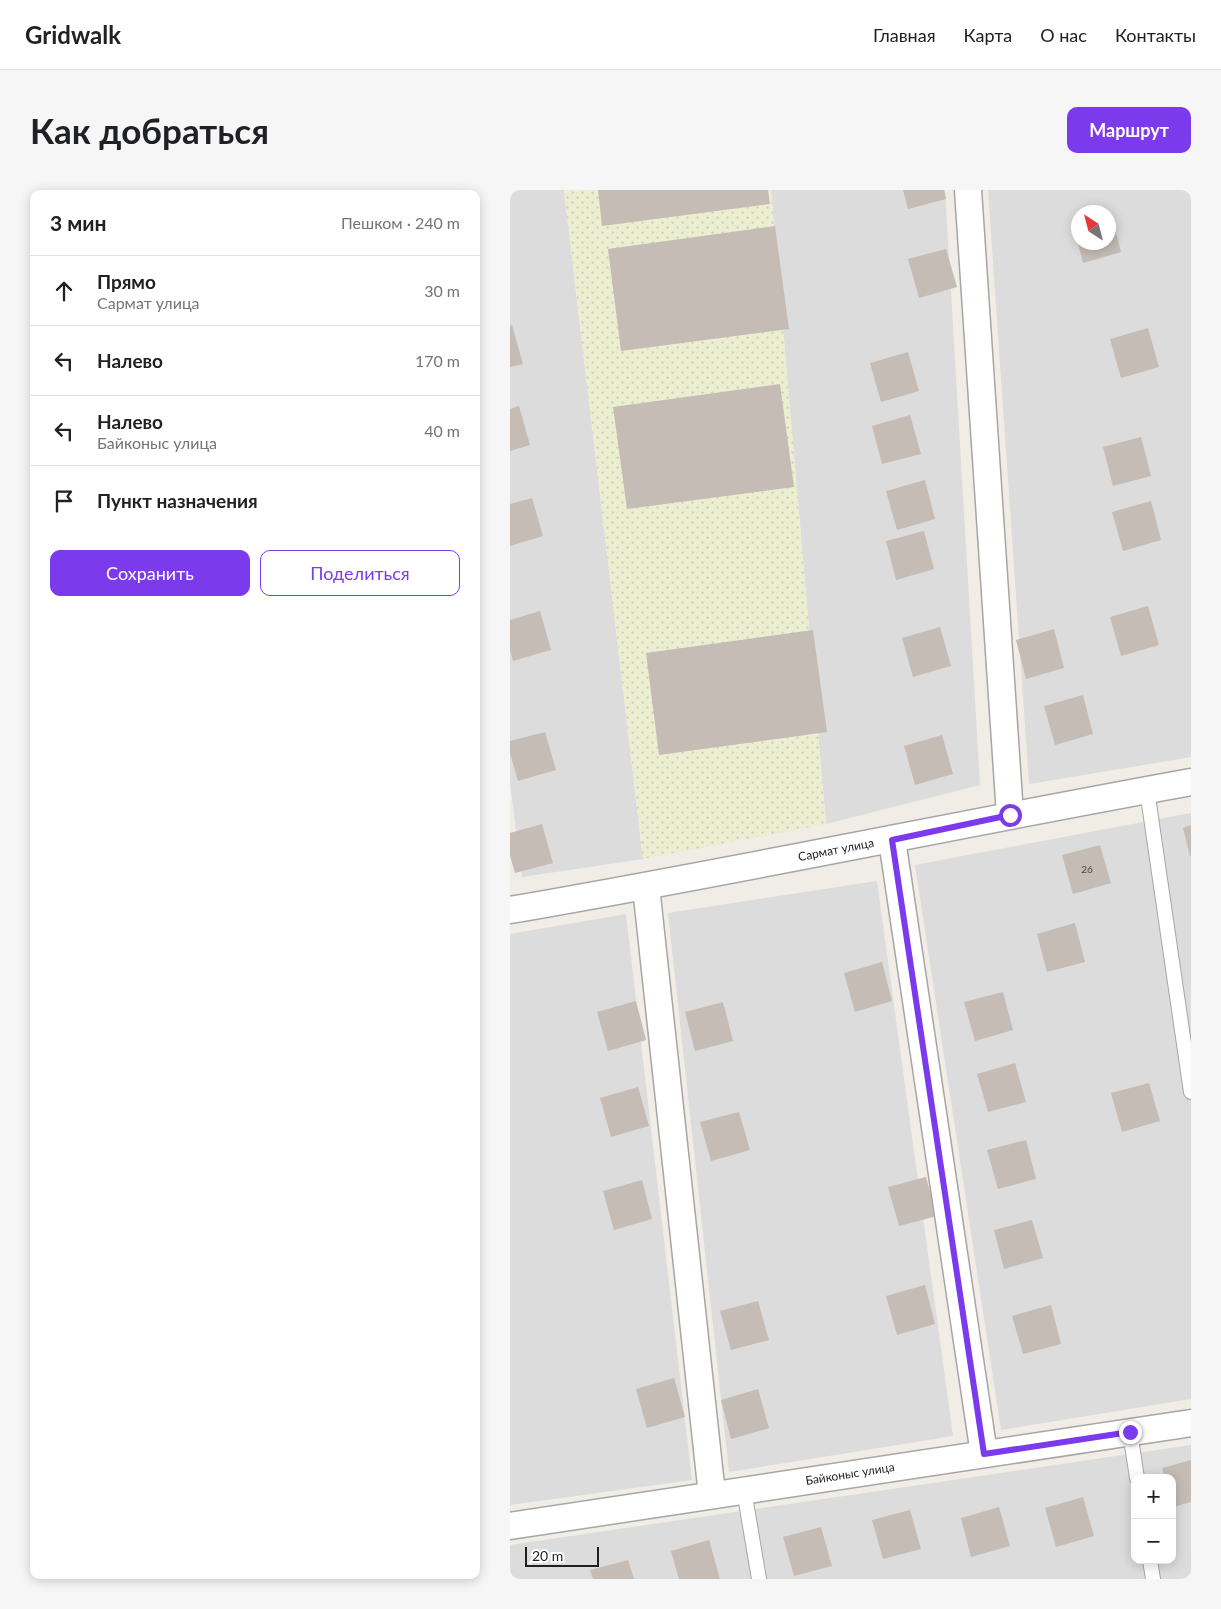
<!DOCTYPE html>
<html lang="ru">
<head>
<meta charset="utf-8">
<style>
	body { margin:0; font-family:Lato,sans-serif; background:#f6f6f6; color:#202124 }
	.controls { position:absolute; right:15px; bottom:15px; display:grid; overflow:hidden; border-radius:10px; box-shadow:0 2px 12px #0003 }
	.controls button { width:45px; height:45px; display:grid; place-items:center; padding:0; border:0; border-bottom:1px solid #e0e0e0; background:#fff; color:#202124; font:25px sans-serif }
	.compass { position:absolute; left:561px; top:15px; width:45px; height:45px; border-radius:50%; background:#fff; box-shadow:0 2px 12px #0003; rotate:324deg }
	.scale { position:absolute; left:15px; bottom:12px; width:74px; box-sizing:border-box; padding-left:5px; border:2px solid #1f1f1f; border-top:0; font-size:14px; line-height:18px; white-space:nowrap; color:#1f1f1f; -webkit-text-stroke:4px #fff; paint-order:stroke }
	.stop { position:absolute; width:15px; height:15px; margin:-11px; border:4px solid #7c3aed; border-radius:50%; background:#fff }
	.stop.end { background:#7c3aed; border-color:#fff; box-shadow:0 1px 5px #0008 }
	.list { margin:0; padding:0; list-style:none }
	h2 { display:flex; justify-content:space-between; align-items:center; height:65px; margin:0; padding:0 20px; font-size:21px }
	h2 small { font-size:16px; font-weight:400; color:#757577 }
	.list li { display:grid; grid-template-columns:32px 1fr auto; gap:15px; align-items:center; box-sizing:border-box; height:70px; padding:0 20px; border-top:1px solid #e0e0e0 }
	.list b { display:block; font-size:19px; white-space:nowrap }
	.list p { margin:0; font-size:16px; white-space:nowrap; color:#757577 }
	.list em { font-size:16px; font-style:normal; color:#757577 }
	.actions { display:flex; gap:10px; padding:15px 20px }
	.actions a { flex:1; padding:11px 0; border:1px solid #7c3aed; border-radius:10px; text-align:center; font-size:18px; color:#7c3aed }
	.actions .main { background:#7c3aed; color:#fff }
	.icon { flex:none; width:28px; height:28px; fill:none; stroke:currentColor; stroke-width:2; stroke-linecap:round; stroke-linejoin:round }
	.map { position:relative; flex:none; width:681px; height:1389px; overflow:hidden; border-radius:10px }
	header { display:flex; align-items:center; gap:30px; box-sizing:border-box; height:70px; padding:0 25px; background:#fff; border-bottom:1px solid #e0e0e0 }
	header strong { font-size:24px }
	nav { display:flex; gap:28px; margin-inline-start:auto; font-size:18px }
	.intro { display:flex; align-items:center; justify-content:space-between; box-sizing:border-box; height:120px; padding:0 30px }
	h1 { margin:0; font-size:35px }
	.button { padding:12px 22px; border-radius:10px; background:#7c3aed; color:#fff; font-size:18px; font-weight:700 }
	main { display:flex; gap:30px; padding:0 30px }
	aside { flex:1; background:#fff; border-radius:10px; box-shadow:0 2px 12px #0003 }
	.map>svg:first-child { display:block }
</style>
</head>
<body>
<header>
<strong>Gridwalk</strong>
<nav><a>Главная</a><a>Карта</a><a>О нас</a><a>Контакты</a></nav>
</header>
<div class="intro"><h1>Как добраться</h1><a class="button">Маршрут</a></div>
<main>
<aside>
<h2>3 мин<small>Пешком · 240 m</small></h2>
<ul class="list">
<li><svg class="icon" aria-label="ahead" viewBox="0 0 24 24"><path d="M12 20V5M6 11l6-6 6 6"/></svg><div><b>Прямо</b><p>Сармат улица</p></div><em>30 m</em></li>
<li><svg class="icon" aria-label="left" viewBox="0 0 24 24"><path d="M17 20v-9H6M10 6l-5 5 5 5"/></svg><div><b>Налево</b></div><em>170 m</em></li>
<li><svg class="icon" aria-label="left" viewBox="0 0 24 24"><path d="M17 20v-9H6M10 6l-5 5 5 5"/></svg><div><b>Налево</b><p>Байконыс улица</p></div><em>40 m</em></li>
<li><svg class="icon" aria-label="arrive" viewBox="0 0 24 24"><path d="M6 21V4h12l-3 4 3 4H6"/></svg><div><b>Пункт назначения</b></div></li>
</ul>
<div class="actions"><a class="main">Сохранить</a><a>Поделиться</a></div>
</aside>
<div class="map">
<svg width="681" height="1389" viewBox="0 0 681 1389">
	<defs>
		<pattern id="farmland-dots" width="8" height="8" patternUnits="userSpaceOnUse" patternTransform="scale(1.25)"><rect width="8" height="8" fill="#eceed1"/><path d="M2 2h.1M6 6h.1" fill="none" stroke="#caccb3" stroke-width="1.8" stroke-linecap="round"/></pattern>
	</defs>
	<rect width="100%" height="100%" fill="#f0ece6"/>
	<g fill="#dddcdc" fill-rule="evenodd">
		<path d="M 0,0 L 54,0 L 133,669 L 12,687 L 0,593 Z"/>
		<path d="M 261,0 L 435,0 L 470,595 L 316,634 Z"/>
		<path d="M 478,0 L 681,0 L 681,567 L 519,594 ZM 568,22 L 598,22 L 598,52 L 568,52 Z"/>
		<path d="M 681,623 L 681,1209 L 491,1240 L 405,675 Z"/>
		<path d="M 367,691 L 443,1246 L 219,1282 L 158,723 Z"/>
		<path d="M 116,724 L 182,1290 L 0,1315 L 0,744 Z"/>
		<path d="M 681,1255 L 681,1389 L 0,1389 L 0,1355 ZM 625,1288 L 662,1288 L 662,1370 L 625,1370 Z"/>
	</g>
	<path fill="url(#farmland-dots)" d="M 54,0 L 261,0 L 316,634 L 133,669 Z"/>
	<g fill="#c4bcb5">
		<path d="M 88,0 L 258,0 L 260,14 L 92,36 Z"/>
		<path d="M 393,0 L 434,0 L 436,9 L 398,19 Z"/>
		<path d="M 601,23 L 611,62 L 573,73 L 563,34 L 568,32 L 568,52 L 598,52 L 598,24 Z"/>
		<path d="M 265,36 L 279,139 L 111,161 L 98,59 Z"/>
		<path d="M 436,59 L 447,97 L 409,108 L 398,69 Z"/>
		<path d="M 2,135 L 13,174 L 0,177 L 0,136 Z"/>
		<path d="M 638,138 L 649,177 L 611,188 L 600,149 Z"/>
		<path d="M 398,162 L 409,201 L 371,212 L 360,173 Z"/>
		<path d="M 270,194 L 284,297 L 117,319 L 103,217 Z"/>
		<path d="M 9,216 L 20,255 L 0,261 L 0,219 Z"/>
		<path d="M 400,225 L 411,264 L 372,274 L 362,236 Z"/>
		<path d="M 631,247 L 641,286 L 603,296 L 593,257 Z"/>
		<path d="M 415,290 L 425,329 L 387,340 L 376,301 Z"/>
		<path d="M 22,308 L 33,346 L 0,356 L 0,314 Z"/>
		<path d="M 641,311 L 651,350 L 613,361 L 602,322 Z"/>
		<path d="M 414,341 L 424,379 L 386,390 L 376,351 Z"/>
		<path d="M 638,416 L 649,455 L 611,466 L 600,427 Z"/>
		<path d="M 30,421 L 41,460 L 3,471 L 0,460 L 0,430 Z"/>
		<path d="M 430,437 L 441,476 L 403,487 L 392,448 Z"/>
		<path d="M 544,439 L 554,478 L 516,489 L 506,450 Z"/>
		<path d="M 303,440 L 317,542 L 149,565 L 136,463 Z"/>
		<path d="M 573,505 L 583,544 L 545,555 L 534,516 Z"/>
		<path d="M 35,542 L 46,580 L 8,591 L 0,563 L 0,551 Z"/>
		<path d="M 432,545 L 443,584 L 405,595 L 394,556 Z"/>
		<path d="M 32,634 L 43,673 L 5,683 L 0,666 L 0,643 Z"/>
		<path d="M 681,635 L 681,666 L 680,666 L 673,638 Z"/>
		<path d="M 590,655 L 601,693 L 563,704 L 552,665 Z"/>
		<path d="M 565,733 L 575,772 L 537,782 L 527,744 Z"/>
		<path d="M 372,772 L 382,811 L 345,822 L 334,783 Z"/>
		<path d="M 493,802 L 503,840 L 465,851 L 454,812 Z"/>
		<path d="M 126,811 L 136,850 L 98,861 L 87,822 Z"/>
		<path d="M 213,812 L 223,851 L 185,861 L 175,822 Z"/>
		<path d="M 505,873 L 516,912 L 478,922 L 467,884 Z"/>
		<path d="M 639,893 L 650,931 L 612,942 L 601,903 Z"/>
		<path d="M 128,897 L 139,936 L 101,947 L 90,908 Z"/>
		<path d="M 229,922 L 240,960 L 201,971 L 190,932 Z"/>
		<path d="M 516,950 L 526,989 L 488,999 L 477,960 Z"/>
		<path d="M 416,987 L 427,1026 L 389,1036 L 378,997 Z"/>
		<path d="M 132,990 L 142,1029 L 104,1040 L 93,1001 Z"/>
		<path d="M 522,1030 L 533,1068 L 494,1079 L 484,1040 Z"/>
		<path d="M 415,1095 L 425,1134 L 387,1145 L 376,1106 Z"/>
		<path d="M 248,1111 L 259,1150 L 221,1160 L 210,1121 Z"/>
		<path d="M 541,1115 L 551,1154 L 513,1164 L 502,1126 Z"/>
		<path d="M 164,1188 L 175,1227 L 137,1238 L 126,1199 Z"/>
		<path d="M 248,1199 L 259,1238 L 221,1249 L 211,1210 Z"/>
		<path d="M 681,1270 L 681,1312 L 663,1317 L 662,1288 L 655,1288 L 652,1278 Z"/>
		<path d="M 573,1307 L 584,1346 L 546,1357 L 535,1318 Z"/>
		<path d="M 489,1317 L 500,1356 L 461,1367 L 451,1328 Z"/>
		<path d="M 400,1320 L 411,1359 L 373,1369 L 362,1330 Z"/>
		<path d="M 311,1337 L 322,1376 L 284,1386 L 273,1347 Z"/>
		<path d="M 199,1350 L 210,1389 L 169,1389 L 161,1361 Z"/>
		<path d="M 118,1370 L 124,1389 L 83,1389 L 80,1380 Z"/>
	</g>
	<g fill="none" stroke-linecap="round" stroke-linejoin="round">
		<g stroke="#a6a6a6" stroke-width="16">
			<g id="lane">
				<path d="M 637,600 L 681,902"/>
				<path d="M 620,1242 L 627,1288"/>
				<path d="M 234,1300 L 249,1389"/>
				<path d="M 640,1370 L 643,1389"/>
			</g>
		</g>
		<g stroke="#a6a6a6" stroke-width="29">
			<g id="street">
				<path d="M 458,0 L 500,625"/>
				<path d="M 382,650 L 474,1264"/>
				<path d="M 136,697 L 202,1305"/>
				<path d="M 0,720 C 228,681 454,633 681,592"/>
				<path d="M 0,1336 L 681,1233"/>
			</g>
		</g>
		<use href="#lane" stroke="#fff" stroke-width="14"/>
		<use href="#street" stroke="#fff" stroke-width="26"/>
	</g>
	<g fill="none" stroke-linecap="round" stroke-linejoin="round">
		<path stroke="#7c3aed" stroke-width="6" d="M 500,625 L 382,650 L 474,1264 L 620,1242"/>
	</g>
	<g text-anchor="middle" stroke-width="4" stroke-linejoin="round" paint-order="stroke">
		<g font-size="10" fill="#484644">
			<text x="577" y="683">26</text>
		</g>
		<g font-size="12" fill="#1f1f1f" stroke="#fff">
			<text transform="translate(326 660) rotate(-11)" y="4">Сармат улица</text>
			<text transform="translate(340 1284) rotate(-9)" y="4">Байконыс улица</text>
		</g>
	</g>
</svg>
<div class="controls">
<button>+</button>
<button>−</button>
</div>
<svg class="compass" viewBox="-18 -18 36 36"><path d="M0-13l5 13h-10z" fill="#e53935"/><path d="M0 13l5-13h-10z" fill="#757577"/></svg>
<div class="scale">20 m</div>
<div class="stop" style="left:500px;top:625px"></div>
<div class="stop end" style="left:620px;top:1242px"></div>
</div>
</main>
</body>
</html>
